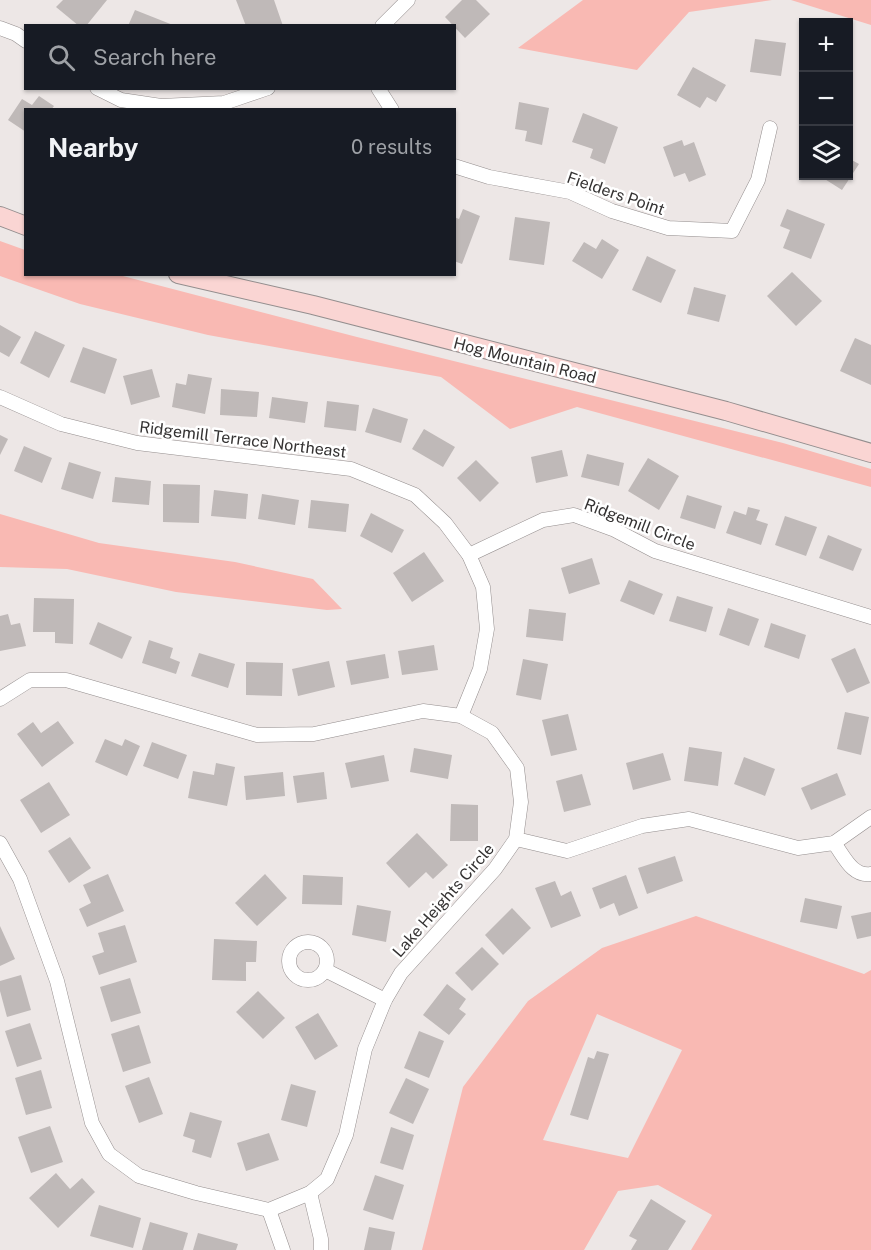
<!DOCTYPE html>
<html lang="en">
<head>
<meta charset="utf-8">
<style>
	body { margin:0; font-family:"Public Sans",sans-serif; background:#20242c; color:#f1f3f6 }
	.controls { position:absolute; right:18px; top:18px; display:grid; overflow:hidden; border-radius:0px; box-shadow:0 2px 4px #0004 }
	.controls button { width:54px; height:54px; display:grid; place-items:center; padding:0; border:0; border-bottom:2px solid #363941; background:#171b24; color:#f1f3f6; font:30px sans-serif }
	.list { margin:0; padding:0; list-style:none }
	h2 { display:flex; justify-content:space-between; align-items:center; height:78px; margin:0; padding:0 24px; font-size:26px }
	h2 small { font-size:20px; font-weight:400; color:#9ea1a6 }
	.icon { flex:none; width:33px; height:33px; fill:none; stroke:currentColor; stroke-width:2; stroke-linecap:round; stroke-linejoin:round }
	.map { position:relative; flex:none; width:871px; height:1250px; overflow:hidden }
	.search { position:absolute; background:#171b24; box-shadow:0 2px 4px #0004; left:24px; top:24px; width:432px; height:66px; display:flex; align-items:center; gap:15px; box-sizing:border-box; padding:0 21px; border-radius:0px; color:#9ea1a6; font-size:22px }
	.panel { position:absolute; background:#171b24; box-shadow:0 2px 4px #0004; left:24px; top:108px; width:432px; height:168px; border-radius:0px }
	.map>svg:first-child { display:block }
</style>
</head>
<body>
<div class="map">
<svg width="871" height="1250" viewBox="0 0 871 1250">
	<rect width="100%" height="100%" fill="#ede7e6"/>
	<g fill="#f9b9b3" fill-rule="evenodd">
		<path d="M 583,0 L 772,0 L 689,12 L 637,70 L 518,48 Z"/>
		<path d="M 791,0 L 871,0 L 871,25 Z"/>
		<path d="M 0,241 L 25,250 L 26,274 L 119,275 L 357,337 L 783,443 L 871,469 L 871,487 L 577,407 L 510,429 L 441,377 L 208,335 L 80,304 L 0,276 Z"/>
		<path d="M 0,514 L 99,543 L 235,562 L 313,579 L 342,609 L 327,610 L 176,592 L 67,569 L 0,567 Z"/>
		<path d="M 696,916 L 864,974 L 871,970 L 871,1250 L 691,1250 L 712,1215 L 658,1185 L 618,1191 L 584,1250 L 422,1250 L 463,1087 L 528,1001 L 602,948 ZM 597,1014 L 682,1050 L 628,1158 L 543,1140 Z"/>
	</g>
	<g fill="#bfb9b8">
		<path d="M 63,0 L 107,0 L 86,26 L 79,26 L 56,7 Z"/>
		<path d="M 236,0 L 274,0 L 283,26 L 246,26 Z"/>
		<path d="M 462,0 L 476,0 L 490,14 L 465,38 L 445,17 Z"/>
		<path d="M 135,10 L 173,25 L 173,26 L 128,26 Z"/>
		<path d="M 755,39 L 786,43 L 781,76 L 750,72 Z"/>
		<path d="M 693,67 L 726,85 L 716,102 L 707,97 L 700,108 L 677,95 Z"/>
		<path d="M 39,96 L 54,106 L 51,110 L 26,110 L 26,132 L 8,120 L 22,99 L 32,105 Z"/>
		<path d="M 519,102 L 549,108 L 542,145 L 525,141 L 527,131 L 515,129 Z"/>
		<path d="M 583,113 L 618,127 L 605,164 L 590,158 L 593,149 L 572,142 Z"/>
		<path d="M 682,140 L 684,146 L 694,142 L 706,175 L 689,182 L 685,173 L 674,177 L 663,147 Z"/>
		<path d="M 848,158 L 859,164 L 842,190 L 820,176 L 848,176 Z"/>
		<path d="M 463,209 L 480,216 L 462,264 L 454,261 L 456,251 L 454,250 L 454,217 L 459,219 Z"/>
		<path d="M 787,209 L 825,224 L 811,259 L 783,248 L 790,230 L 780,226 Z"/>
		<path d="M 515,217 L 550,222 L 544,265 L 509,260 Z"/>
		<path d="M 602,239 L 619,250 L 602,279 L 572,261 L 584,242 L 596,249 Z"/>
		<path d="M 647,256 L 676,270 L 661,303 L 632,290 Z"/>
		<path d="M 792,272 L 822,301 L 796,326 L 767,296 Z"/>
		<path d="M 694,287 L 726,295 L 719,322 L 687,314 Z"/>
		<path d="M 0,325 L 21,337 L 9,357 L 0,352 Z"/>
		<path d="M 35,331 L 65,345 L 49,378 L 20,363 Z"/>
		<path d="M 855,338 L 871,345 L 871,385 L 840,371 Z"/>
		<path d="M 83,347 L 117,359 L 105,394 L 70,382 Z"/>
		<path d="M 152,369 L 160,397 L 131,405 L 123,376 Z"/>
		<path d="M 188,374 L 212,378 L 205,414 L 172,407 L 176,383 L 186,385 Z"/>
		<path d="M 221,389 L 259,392 L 257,417 L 220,415 Z"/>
		<path d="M 272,397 L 308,402 L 305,423 L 269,418 Z"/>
		<path d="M 327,401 L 359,405 L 356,431 L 324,427 Z"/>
		<path d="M 373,408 L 408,419 L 401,443 L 365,432 Z"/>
		<path d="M 424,429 L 455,447 L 443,467 L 412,449 Z"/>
		<path d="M 0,435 L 8,439 L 0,455 Z"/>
		<path d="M 24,446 L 52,458 L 42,483 L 14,471 Z"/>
		<path d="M 562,450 L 568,476 L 536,483 L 531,457 Z"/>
		<path d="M 587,454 L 624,463 L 619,486 L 581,477 Z"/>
		<path d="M 648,458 L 679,476 L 659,510 L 628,491 Z"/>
		<path d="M 476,460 L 499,483 L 480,502 L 457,478 Z"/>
		<path d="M 69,462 L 101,472 L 93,499 L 61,489 Z"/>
		<path d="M 115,477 L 151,481 L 149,505 L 112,502 Z"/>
		<path d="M 163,484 L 200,485 L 199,523 L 163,522 Z"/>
		<path d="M 214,490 L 248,494 L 246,519 L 211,516 Z"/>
		<path d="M 262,494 L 299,500 L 295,525 L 258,519 Z"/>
		<path d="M 687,495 L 722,506 L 715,529 L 680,518 Z"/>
		<path d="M 311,500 L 349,504 L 346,532 L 308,528 Z"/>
		<path d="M 748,507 L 760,510 L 756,520 L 768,524 L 761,545 L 726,533 L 734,511 L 746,515 Z"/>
		<path d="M 371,513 L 404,530 L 392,553 L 360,536 Z"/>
		<path d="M 785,516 L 817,527 L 806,556 L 775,545 Z"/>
		<path d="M 828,535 L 862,549 L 853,571 L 819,558 Z"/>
		<path d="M 424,552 L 444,581 L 412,602 L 393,573 Z"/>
		<path d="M 592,558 L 600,584 L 569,594 L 561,568 Z"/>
		<path d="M 629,580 L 663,594 L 654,615 L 620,601 Z"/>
		<path d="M 677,596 L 713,607 L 706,632 L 669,621 Z"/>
		<path d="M 34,598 L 74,599 L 73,644 L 55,643 L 55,632 L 33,632 Z"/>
		<path d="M 728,608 L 759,619 L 749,646 L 719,635 Z"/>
		<path d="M 529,609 L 566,613 L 563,641 L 526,637 Z"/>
		<path d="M 8,614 L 11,625 L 20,623 L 26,646 L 0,651 L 0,616 Z"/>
		<path d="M 98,622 L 132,637 L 122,659 L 89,644 Z"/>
		<path d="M 771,623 L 806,635 L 799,659 L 764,647 Z"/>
		<path d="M 149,640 L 173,648 L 170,658 L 180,662 L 176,674 L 142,663 Z"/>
		<path d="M 434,645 L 438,670 L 402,675 L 398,651 Z"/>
		<path d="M 855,648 L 870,683 L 847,693 L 831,659 Z"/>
		<path d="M 199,653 L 235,664 L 228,688 L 191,676 Z"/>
		<path d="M 385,654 L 389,678 L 351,685 L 346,661 Z"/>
		<path d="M 523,659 L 548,664 L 541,700 L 516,695 Z"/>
		<path d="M 329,661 L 335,687 L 298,696 L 292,669 Z"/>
		<path d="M 246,662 L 283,663 L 282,696 L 246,695 Z"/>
		<path d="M 845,712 L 869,717 L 861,755 L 837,749 Z"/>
		<path d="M 568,714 L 577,750 L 551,756 L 542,720 Z"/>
		<path d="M 58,721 L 74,743 L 42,767 L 17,734 L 33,722 L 41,733 Z"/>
		<path d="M 105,739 L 122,746 L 125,739 L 140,746 L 127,776 L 95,762 Z"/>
		<path d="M 152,742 L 187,755 L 178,779 L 143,766 Z"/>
		<path d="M 689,747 L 722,752 L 718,786 L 684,781 Z"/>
		<path d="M 414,748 L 452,755 L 448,779 L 410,772 Z"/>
		<path d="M 663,753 L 671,780 L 633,790 L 626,763 Z"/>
		<path d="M 384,755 L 389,781 L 351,788 L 345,763 Z"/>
		<path d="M 744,757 L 775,769 L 765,796 L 734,784 Z"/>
		<path d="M 216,763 L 235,767 L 227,806 L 188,798 L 193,771 L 214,775 Z"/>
		<path d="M 283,772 L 285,796 L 246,800 L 244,776 Z"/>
		<path d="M 324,772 L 327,799 L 297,803 L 293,776 Z"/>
		<path d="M 837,773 L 846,795 L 811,810 L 801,788 Z"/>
		<path d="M 582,774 L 591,805 L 564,812 L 556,781 Z"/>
		<path d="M 49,782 L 70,815 L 41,833 L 20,800 Z"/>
		<path d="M 451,804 L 478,805 L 478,841 L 450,841 Z"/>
		<path d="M 417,833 L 448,865 L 433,879 L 426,872 L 409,888 L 386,863 Z"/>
		<path d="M 70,837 L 91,868 L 69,883 L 48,851 Z"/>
		<path d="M 675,856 L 683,881 L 647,894 L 638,868 Z"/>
		<path d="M 108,874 L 124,911 L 87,927 L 79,909 L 91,903 L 83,885 Z"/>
		<path d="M 265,874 L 287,898 L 257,926 L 235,903 Z"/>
		<path d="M 303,875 L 343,877 L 342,905 L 302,904 Z"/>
		<path d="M 626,875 L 638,908 L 619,916 L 614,903 L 600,909 L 592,888 Z"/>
		<path d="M 555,881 L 561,896 L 571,891 L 581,916 L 551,928 L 535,888 Z"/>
		<path d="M 805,898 L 842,906 L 837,929 L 800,922 Z"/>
		<path d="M 357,905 L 391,911 L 386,942 L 352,935 Z"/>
		<path d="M 512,908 L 531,928 L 503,955 L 485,935 Z"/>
		<path d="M 871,912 L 871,936 L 857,939 L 851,916 Z"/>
		<path d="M 125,925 L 137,962 L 99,975 L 92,956 L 104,952 L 98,933 Z"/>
		<path d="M 0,926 L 15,959 L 0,966 Z"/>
		<path d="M 214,939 L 257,941 L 256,962 L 246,962 L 246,981 L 212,980 Z"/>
		<path d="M 482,947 L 499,964 L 472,991 L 455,973 Z"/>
		<path d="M 21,975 L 31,1010 L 7,1017 L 0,991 L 0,981 Z"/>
		<path d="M 130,978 L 141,1013 L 111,1022 L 100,987 Z"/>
		<path d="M 447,984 L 466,999 L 459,1009 L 466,1014 L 449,1035 L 423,1015 Z"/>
		<path d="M 258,991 L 285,1018 L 263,1039 L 236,1012 Z"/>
		<path d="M 318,1013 L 338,1046 L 315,1060 L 295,1027 Z"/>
		<path d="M 30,1023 L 42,1059 L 17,1067 L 5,1031 Z"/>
		<path d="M 139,1025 L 151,1063 L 123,1072 L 111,1034 Z"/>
		<path d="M 419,1031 L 444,1041 L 429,1078 L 404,1068 Z"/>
		<path d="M 597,1051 L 609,1054 L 588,1120 L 570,1115 L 588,1057 L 594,1059 Z"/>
		<path d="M 41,1070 L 52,1108 L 26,1115 L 15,1078 Z"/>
		<path d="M 149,1077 L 163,1114 L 139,1123 L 125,1086 Z"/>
		<path d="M 406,1078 L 429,1089 L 413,1124 L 389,1113 Z"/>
		<path d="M 291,1084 L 316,1091 L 307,1127 L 281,1120 Z"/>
		<path d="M 190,1112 L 222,1121 L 211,1158 L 192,1152 L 195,1140 L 183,1136 Z"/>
		<path d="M 50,1126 L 63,1162 L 31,1173 L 18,1137 Z"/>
		<path d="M 391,1127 L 414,1135 L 403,1170 L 380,1163 Z"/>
		<path d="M 269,1133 L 279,1160 L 246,1171 L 237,1143 Z"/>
		<path d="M 56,1173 L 70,1189 L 82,1178 L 95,1192 L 58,1228 L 29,1198 Z"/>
		<path d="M 375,1175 L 404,1185 L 393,1220 L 363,1210 Z"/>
		<path d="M 651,1199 L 686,1221 L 668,1250 L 631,1250 L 637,1240 L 629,1236 Z"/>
		<path d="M 99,1205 L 141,1218 L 133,1248 L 90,1236 Z"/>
		<path d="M 150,1222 L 188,1233 L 183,1250 L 142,1250 Z"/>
		<path d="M 369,1227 L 395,1232 L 391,1250 L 364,1250 Z"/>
		<path d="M 198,1233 L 238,1244 L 236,1250 L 193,1250 Z"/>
	</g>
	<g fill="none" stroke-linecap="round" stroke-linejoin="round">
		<g stroke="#948e8e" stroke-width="15">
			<g id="street">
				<path d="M 382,26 L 408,0"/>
				<path d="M 0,28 L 16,34 L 26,41"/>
				<path d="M 97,88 L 121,100 L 161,106 L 224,103 L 268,88"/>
				<path d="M 378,88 L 392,110"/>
				<path d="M 454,166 L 489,177 L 570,192 L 612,211 L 668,228 L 732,231 L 758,180 L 770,128"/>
				<path d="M 0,397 L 61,424 L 137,443 L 351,469 L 415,495 L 445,523 L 469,555 L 483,587 L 487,629 L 480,669 L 461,716"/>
				<path d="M 469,555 L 543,520 L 574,515 L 615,530 L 655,551 L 871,617"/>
				<path d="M 0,699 L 30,680 L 66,680 L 257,735 L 314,734 L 423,711 L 461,716 L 492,733 L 517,768 L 521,802 L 516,839 L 495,869 L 401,973 L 385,1000 L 365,1049 L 346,1135 L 327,1179 L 310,1193 L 269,1210 L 196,1193 L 139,1176 L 109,1154 L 92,1123 L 57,981 L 20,879 L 0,843"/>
				<path d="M 516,839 L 567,851 L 642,826 L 689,819 L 798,848 L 834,843 L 871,817"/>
				<path d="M 834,843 C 844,856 852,877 871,874"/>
				<circle cx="308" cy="961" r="19"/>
				<path d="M 325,970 L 385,1000"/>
				<path d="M 310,1193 L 321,1239 L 321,1250"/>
				<path d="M 269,1210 L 283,1250"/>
			</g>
		</g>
		<g stroke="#948e8e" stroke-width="20">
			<g id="secondary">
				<path d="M 0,216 L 26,226"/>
				<path d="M 178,274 L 313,305 L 726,411 L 871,453"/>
			</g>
		</g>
		<use href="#street" stroke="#fff" stroke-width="14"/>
		<use href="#secondary" stroke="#fad5d3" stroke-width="18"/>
	</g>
	<g text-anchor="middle" stroke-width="5" stroke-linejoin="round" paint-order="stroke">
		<g font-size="16" fill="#353333" stroke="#fff">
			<text transform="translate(616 193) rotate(19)" y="6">Fielders Point</text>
			<text transform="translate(525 360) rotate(14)" y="6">Hog Mountain Road</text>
			<text transform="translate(243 439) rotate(7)" y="6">Ridgemill Terrace Northeast</text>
			<text transform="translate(640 524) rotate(21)" y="6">Ridgemill Circle</text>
			<text transform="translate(443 900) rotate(-49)" y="6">Lake Heights Circle</text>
		</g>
	</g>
</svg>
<div class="controls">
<button>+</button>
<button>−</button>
<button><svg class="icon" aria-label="layers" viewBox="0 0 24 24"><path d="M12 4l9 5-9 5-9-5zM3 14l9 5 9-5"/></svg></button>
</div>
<div class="search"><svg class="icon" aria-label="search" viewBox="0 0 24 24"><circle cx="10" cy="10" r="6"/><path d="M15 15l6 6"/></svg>Search here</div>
<section class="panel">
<h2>Nearby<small>0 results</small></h2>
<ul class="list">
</ul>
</section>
</div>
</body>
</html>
